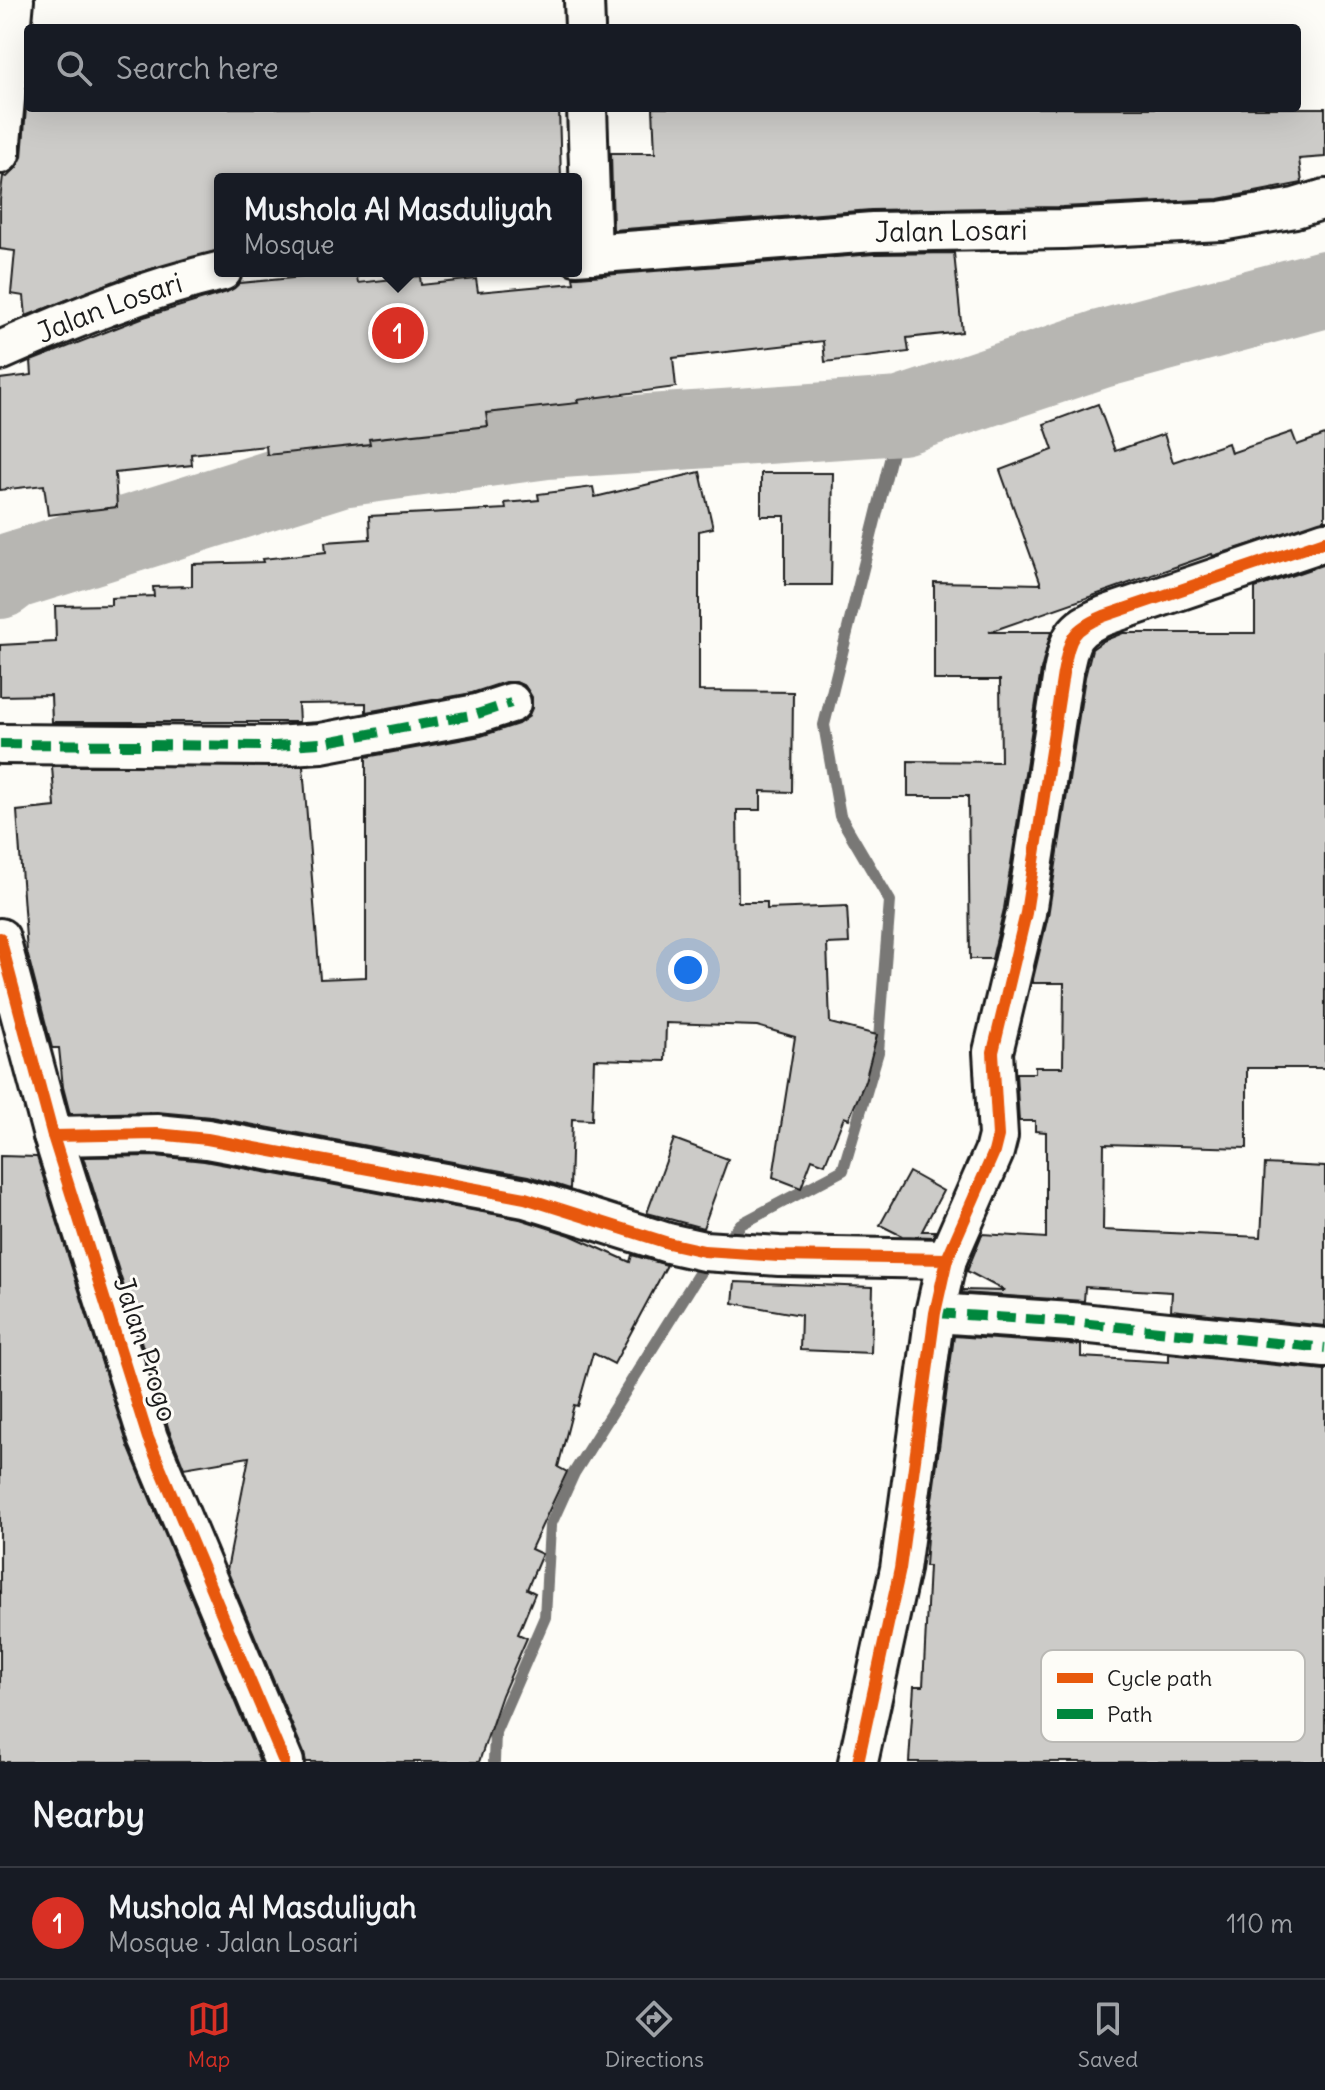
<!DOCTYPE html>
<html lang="en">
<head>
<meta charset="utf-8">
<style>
	body { margin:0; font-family:Delius,sans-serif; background:#20242c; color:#f1f3f6 }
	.you { position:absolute; left:688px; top:970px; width:28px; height:28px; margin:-20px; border:6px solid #fff; border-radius:50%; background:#1a73e8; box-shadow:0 0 0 12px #1a73e833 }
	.badge { display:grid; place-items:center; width:52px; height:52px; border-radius:50%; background:#d93025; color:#fff; font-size:26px; font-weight:700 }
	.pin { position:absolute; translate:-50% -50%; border:4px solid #fff; box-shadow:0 2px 8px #0006 }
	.popup { position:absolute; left:214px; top:173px; width:368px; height:104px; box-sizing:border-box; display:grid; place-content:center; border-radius:8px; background:#171b24; filter:drop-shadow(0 2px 6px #0005); font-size:26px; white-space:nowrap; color:#9ea1a6 }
	.popup b { font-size:30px; color:#f1f3f6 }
	.popup::after { content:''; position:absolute; left:50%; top:100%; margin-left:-16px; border:16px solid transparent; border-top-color:#171b24 }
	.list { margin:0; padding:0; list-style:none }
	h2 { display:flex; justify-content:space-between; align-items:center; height:104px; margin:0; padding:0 32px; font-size:34px }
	h2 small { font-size:26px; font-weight:400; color:#9ea1a6 }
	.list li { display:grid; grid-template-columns:52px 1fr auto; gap:24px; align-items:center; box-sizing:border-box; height:112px; padding:0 32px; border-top:2px solid #363941 }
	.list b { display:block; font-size:30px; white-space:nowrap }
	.list p { margin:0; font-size:26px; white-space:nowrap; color:#9ea1a6 }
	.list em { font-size:26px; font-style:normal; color:#9ea1a6 }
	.icon { flex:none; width:44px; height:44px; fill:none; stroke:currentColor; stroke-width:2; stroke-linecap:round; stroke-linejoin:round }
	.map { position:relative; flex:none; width:1325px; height:1762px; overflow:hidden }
	.search { position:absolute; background:#171b24; box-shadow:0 8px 32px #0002; left:24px; right:24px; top:24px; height:88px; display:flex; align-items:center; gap:20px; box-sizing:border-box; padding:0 28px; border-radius:8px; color:#9ea1a6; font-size:30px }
	.sheet { height:216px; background:#171b24 }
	nav { display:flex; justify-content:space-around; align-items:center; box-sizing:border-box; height:112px; border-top:2px solid #363941; background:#171b24; font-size:22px; color:#9ea1a6 }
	nav a { display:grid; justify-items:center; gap:4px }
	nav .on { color:#d93025 }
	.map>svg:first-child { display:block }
</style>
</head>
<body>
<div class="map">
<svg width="1325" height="1762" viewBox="0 0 1325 1762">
	<rect width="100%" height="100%" fill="#fdfcf7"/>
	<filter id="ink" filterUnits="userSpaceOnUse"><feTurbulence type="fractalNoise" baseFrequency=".0125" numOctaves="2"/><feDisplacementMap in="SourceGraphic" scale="16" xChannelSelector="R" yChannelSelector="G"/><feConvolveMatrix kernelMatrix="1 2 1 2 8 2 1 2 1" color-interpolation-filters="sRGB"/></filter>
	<g filter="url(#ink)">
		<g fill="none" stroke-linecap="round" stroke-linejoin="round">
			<g stroke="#797876" stroke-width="12">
				<path d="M 724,1244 L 741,1224 L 843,1170 L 878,1052 L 890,901 L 840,816 L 824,725 L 901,416"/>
				<path d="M 494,1762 L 495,1732 L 545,1617 L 550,1526 L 574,1473 L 700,1272 L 712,1258"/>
			</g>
			<path stroke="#b7b6b2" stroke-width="78" d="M 0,580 L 12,571 L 340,468 L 546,440 L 901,416 L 1101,349 L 1325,289"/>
		</g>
		<g fill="#cccbc8" stroke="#1c1c1c" stroke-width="2">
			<path d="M 26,108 L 559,108 L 561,179 L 220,179 L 220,250 L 130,275 L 26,316 L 24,296 L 11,294 L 15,251 L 0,249 L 0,200 L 3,176 L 7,177 L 17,167 L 22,157 Z"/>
			<path d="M 653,108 L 1325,108 L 1325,157 L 1299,159 L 1302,183 L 1219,199 L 1062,207 L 871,210 L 613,230 L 611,153 L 655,153 Z"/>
			<path d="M 954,253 L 962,332 L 907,338 L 909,352 L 825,362 L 823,341 L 673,358 L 676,387 L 577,400 L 578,403 L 486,413 L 488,426 L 369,439 L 370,444 L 267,455 L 266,446 L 191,454 L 192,465 L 115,473 L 117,507 L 48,515 L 44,485 L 0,490 L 0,379 L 32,375 L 31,361 L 144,317 L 227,292 L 240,283 L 356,272 L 358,283 L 420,276 L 421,285 L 476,279 L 478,292 L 574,283 L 573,277 L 578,277 L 874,254 Z"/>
			<path d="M 1098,404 L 1115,451 L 1164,434 L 1173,462 L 1228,443 L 1231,453 L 1292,432 L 1297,445 L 1325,435 L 1325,520 L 1213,556 L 1212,554 L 989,632 L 1051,632 L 1041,670 L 1004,909 L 992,959 L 970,959 L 968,796 L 908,796 L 908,761 L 1001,762 L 1000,680 L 934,680 L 934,582 L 1041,584 L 1000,470 L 1053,450 L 1044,424 Z"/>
			<path d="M 700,472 L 713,528 L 699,531 L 699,691 L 793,692 L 792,792 L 761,791 L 761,810 L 737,810 L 738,902 L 767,902 L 767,909 L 847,906 L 849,943 L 827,944 L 830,1023 L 877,1035 L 865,1081 L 849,1119 L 844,1117 L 825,1164 L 812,1159 L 801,1188 L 773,1177 L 795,1037 L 757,1026 L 666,1023 L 665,1061 L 594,1059 L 592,1120 L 572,1119 L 570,1189 L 529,1176 L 211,1117 L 157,1112 L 70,1114 L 63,1087 L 59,1048 L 52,1048 L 27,952 L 17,811 L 55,807 L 52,766 L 303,766 L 320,979 L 366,977 L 366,757 L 481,736 L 518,724 L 528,717 L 532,708 L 532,697 L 525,686 L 516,682 L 505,682 L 472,693 L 366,712 L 366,703 L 298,704 L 299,722 L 52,722 L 51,695 L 0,696 L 0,645 L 56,642 L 55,606 L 111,605 L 111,598 L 154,596 L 153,587 L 192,586 L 192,564 L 263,562 L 262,559 L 326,552 L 325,542 L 370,539 L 369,516 L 506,509 L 505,503 L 539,500 L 538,494 L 593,487 L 595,497 Z"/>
			<path d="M 761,473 L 833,473 L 831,585 L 785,585 L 785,516 L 761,516 Z"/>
			<path d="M 1325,564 L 1325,1068 L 1247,1068 L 1247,1148 L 1104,1144 L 1103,1230 L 1261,1237 L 1265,1164 L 1325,1167 L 1325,1326 L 1171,1310 L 1172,1292 L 1085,1287 L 1084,1301 L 962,1293 L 963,1290 L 1005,1291 L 967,1271 L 982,1234 L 1046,1238 L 1046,1132 L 1035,1131 L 1035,1121 L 1019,1121 L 1016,1073 L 1035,1073 L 1035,1067 L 1063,1067 L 1064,983 L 1033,983 L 1033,979 L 1048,916 L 1085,677 L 1092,649 L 1103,641 L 1123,633 L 1255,633 L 1255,588 Z"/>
			<path d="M 674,1139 L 728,1159 L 703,1228 L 647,1213 Z"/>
			<path d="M 0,1156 L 37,1157 L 128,1446 L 260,1762 L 0,1762 Z"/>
			<path d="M 156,1156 L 204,1161 L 520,1219 L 570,1235 L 630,1262 L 632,1255 L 667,1265 L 614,1364 L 593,1353 L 578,1406 L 574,1405 L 558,1467 L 567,1472 L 531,1549 L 542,1554 L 527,1589 L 535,1593 L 518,1634 L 527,1638 L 502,1695 L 479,1762 L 306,1762 L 304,1753 L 227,1570 L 249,1457 L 184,1468 L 169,1430 L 83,1157 Z"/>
			<path d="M 909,1172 L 943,1191 L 922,1231 L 935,1231 L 933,1237 L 902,1236 L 880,1225 Z"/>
			<path d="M 735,1282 L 873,1287 L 871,1353 L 800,1350 L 801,1315 L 733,1303 Z"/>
			<path d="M 954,1336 L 1081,1345 L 1081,1357 L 1169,1362 L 1169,1354 L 1325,1370 L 1325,1762 L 909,1762 L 914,1686 L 923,1686 L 929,1566 L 925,1566 L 927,1537 Z"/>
		</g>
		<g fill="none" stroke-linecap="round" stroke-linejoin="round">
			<g stroke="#1c1c1c" stroke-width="44">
				<g id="minor">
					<path d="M 584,0 L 585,28"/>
					<path d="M 587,108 L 592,254"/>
					<path d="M 0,154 L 14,0"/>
					<path id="s1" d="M 576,255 L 873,232 L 1063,229 L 1221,221 L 1295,208 L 1325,199"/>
					<path id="s2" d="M 0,351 C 72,319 145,289 222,271"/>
					<path d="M 0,744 L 274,746 L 321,743 L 477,714 L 511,703"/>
					<path d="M 0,938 L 53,1136 L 148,1438 L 284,1762"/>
					<path d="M 53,1136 L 157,1134 L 207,1139 L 525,1198 L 668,1243 L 704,1251 L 779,1256 L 947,1259"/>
					<path d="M 935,1313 L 1071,1322 L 1325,1348"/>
					<path d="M 858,1762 L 900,1569 L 935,1313 L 947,1259 L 994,1152 L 998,1136 L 993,1052 L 1026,913 L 1063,673 C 1070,639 1070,630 1104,616 L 1325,541"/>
				</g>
			</g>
			<use href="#minor" stroke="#fdfcf7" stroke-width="38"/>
			<g stroke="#00873e" stroke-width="10" stroke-dasharray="20 10" stroke-linecap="butt">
				<path d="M 0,744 L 274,746 L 321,743 L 477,714 L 511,703"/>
				<path d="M 935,1313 L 1071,1322 L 1325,1348"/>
			</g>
			<g stroke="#fdfcf7" stroke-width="17">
				<g id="cycleway">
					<path d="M 0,938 L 53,1136 L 148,1438 L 284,1762"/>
					<path d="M 53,1136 L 157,1134 L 207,1139 L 525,1198 L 668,1243 L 704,1251 L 779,1256 L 947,1259"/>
					<path d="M 858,1762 L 900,1569 L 935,1313 L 947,1259 L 994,1152 L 998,1136 L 993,1052 L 1026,913 L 1063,673 C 1070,639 1070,630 1104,616 L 1325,541"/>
				</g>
			</g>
			<use href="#cycleway" stroke="#e8590c" stroke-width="12"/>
		</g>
	</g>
	<g text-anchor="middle" stroke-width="6" stroke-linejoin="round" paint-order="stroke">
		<g font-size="28" fill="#1c1c1c" stroke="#fdfcf7">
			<text dy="10" stroke="none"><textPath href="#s1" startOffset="376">Jalan Losari</textPath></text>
			<text dy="10" stroke="none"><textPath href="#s2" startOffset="118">Jalan Losari</textPath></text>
			<text transform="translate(146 1349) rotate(72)" y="10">Jalan Progo</text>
		</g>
	</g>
	<rect x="1041" y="1650" width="264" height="92" rx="12" fill="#fdfcf7" stroke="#bab9b5" stroke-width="2"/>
	<rect x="1057" y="1673" width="36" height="10" fill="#e8590c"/>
	<rect x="1057" y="1709" width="36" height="10" fill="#00873e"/>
	<g font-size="22" fill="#1c1c1c">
		<text x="1107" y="1686">Cycle path</text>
		<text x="1107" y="1722">Path</text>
	</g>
</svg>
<div class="you"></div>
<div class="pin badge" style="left:398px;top:333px">1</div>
<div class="popup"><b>Mushola Al Masduliyah</b>Mosque</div>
<div class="search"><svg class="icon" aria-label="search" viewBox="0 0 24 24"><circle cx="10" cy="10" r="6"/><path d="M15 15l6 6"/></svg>Search here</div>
</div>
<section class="sheet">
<h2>Nearby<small></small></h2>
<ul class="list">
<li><span class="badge">1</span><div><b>Mushola Al Masduliyah</b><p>Mosque · Jalan Losari</p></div><em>110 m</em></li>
</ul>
</section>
<nav>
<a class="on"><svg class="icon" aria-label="map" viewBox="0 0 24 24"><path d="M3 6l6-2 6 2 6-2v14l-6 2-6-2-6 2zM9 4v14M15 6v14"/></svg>Map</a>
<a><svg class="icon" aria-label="directions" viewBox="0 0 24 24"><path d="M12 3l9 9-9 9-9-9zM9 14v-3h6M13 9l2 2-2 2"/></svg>Directions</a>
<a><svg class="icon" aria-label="saved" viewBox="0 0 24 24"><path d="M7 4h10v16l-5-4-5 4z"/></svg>Saved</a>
</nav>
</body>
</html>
